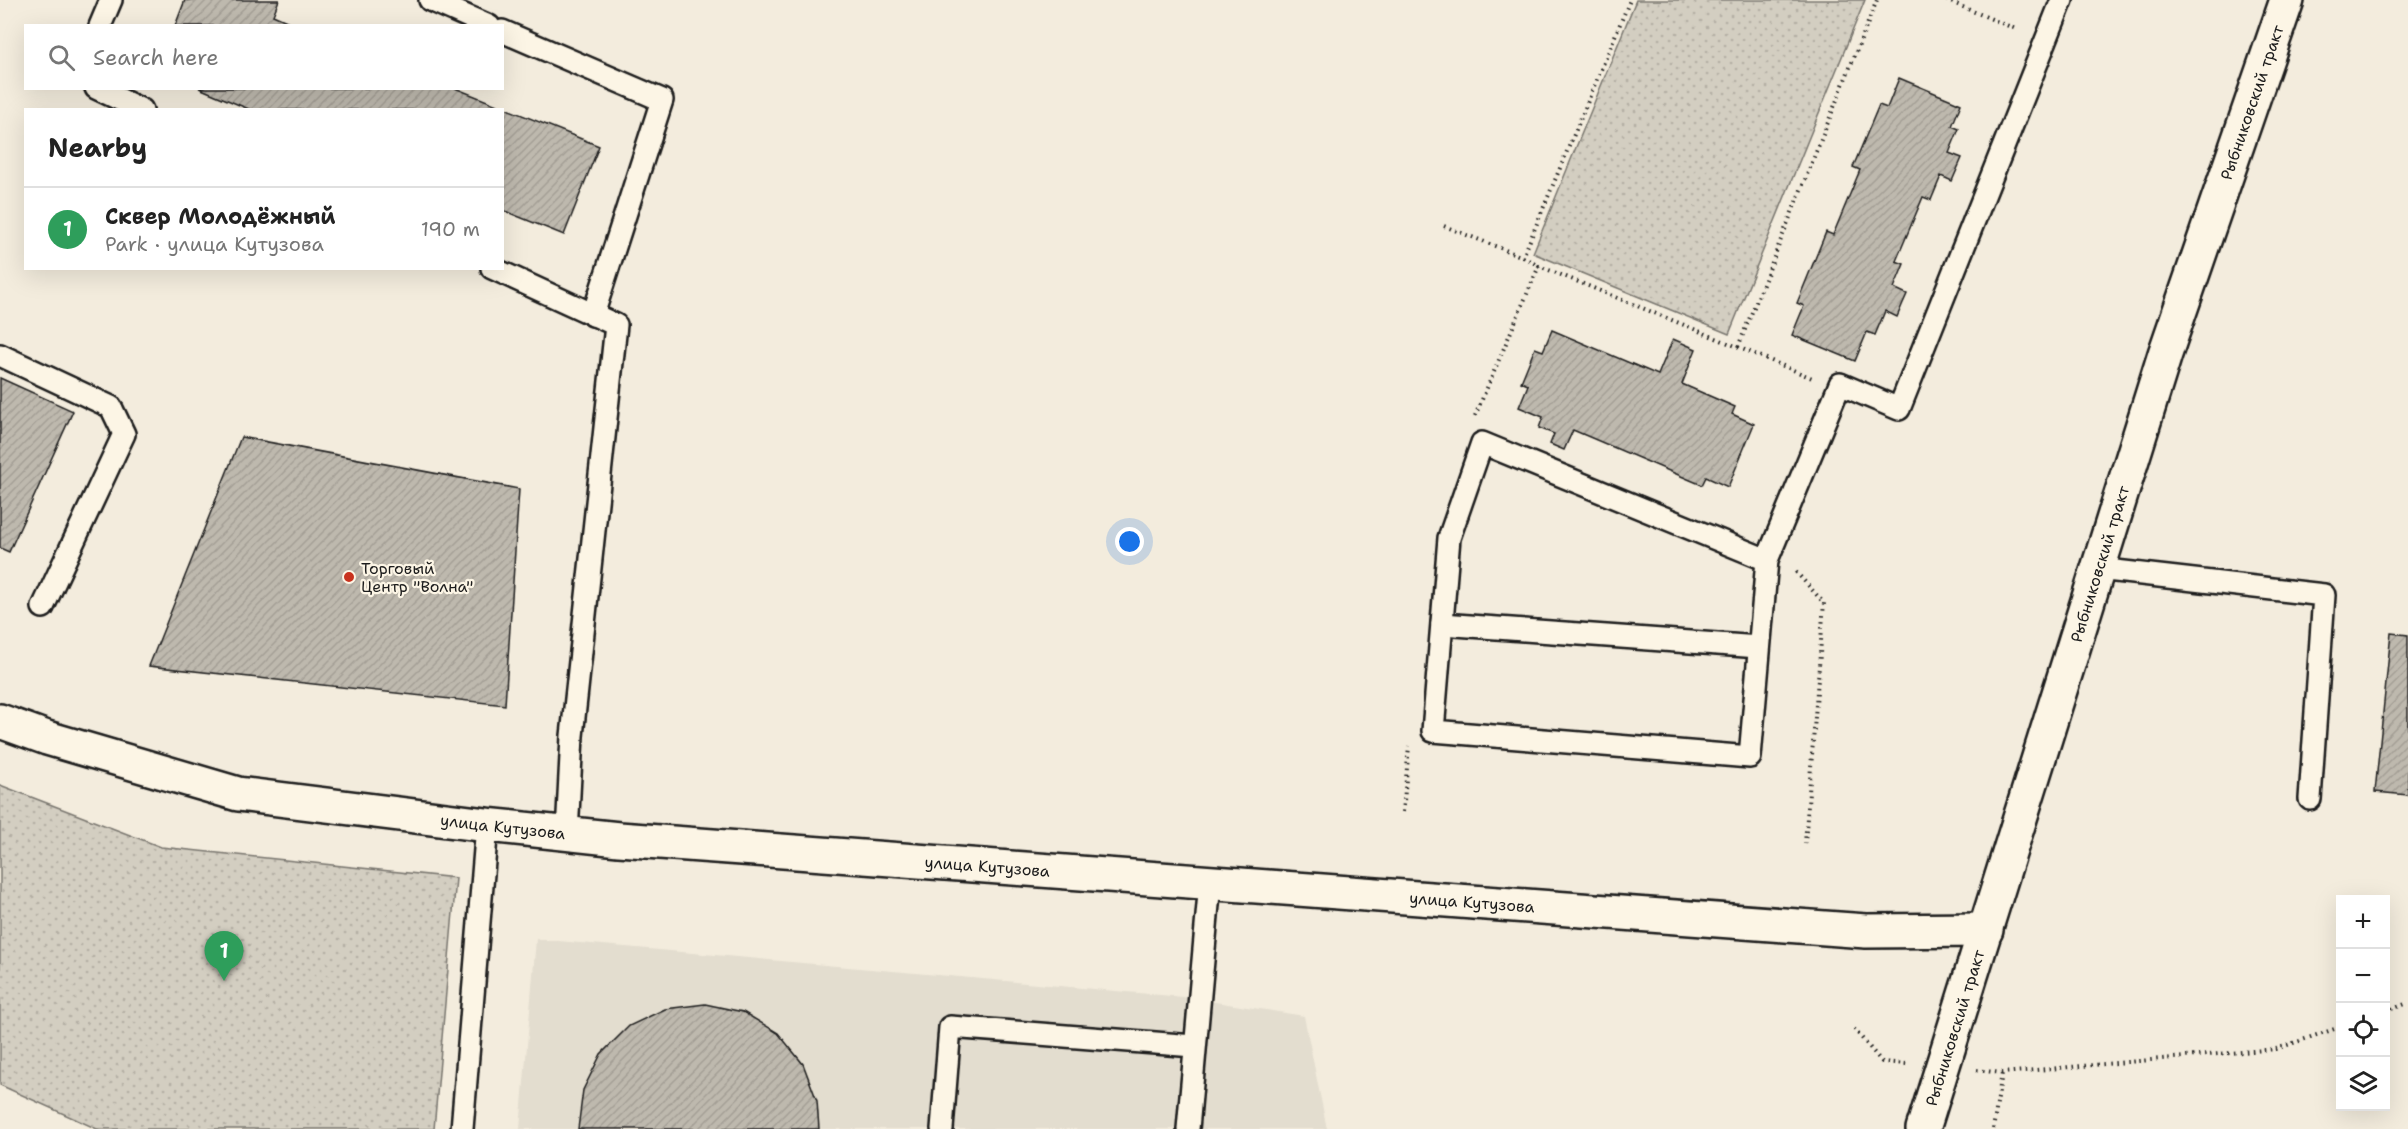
<!DOCTYPE html>
<html lang="en">
<head>
<meta charset="utf-8">
<style>
	body { margin:0; font-family:"Shantell Sans",sans-serif; background:#f2f2f2; color:#222 }
	.controls { position:absolute; right:18px; bottom:18px; display:grid; overflow:hidden; border-radius:0px; box-shadow:0 6px 24px #0002 }
	.controls button { width:54px; height:54px; display:grid; place-items:center; padding:0; border:0; border-bottom:2px solid #e0e0e0; background:#fff; color:#222; font:30px sans-serif }
	.you { position:absolute; left:1130px; top:542px; width:21px; height:21px; margin:-15px; border:4px solid #fff; border-radius:50%; background:#1a73e8; box-shadow:0 0 0 9px #1a73e833 }
	.badge { display:grid; place-items:center; width:39px; height:39px; border-radius:50%; background:#c8321e; color:#fff; font-size:20px; font-weight:700 }
	.pin { position:absolute; translate:-50% -50px; filter:drop-shadow(0 2px 3px #0008) }
	.pin::after { content:''; position:absolute; top:32px; width:21px; height:18px; background:inherit; clip-path:polygon(0 0,100% 0,50% 100%) }
	.list { margin:0; padding:0; list-style:none }
	h2 { display:flex; justify-content:space-between; align-items:center; height:78px; margin:0; padding:0 24px; font-size:26px }
	h2 small { font-size:20px; font-weight:400; color:#767676 }
	.list li { display:grid; grid-template-columns:39px 1fr auto; gap:18px; align-items:center; box-sizing:border-box; height:84px; padding:0 24px; border-top:2px solid #e0e0e0 }
	.list b { display:block; font-size:22px; white-space:nowrap }
	.list p { margin:0; font-size:20px; white-space:nowrap; color:#767676 }
	.list em { font-size:20px; font-style:normal; color:#767676 }
	.icon { flex:none; width:33px; height:33px; fill:none; stroke:currentColor; stroke-width:2; stroke-linecap:round; stroke-linejoin:round }
	.map { position:relative; flex:none; width:2408px; height:1129px; overflow:hidden }
	.search { position:absolute; background:#fff; box-shadow:0 6px 24px #0002; left:24px; top:24px; width:480px; height:66px; display:flex; align-items:center; gap:15px; box-sizing:border-box; padding:0 21px; border-radius:0px; color:#767676; font-size:22px }
	.panel { position:absolute; background:#fff; box-shadow:0 6px 24px #0002; left:24px; top:108px; width:480px; height:162px; border-radius:0px }
	.map>svg:first-child { display:block }
</style>
</head>
<body>
<div class="map">
<svg width="2408" height="1129" viewBox="0 0 2408 1129">
	<defs>
		<pattern id="park-dots" width="8" height="8" patternUnits="userSpaceOnUse" patternTransform="scale(1.5)"><rect width="8" height="8" fill="#d3cec1"/><path d="M2 2h.1M6 6h.1" fill="none" stroke="#b5b0a5" stroke-width="1.8" stroke-linecap="round"/></pattern>
		<pattern id="building-hatch" width="6" height="6" patternUnits="userSpaceOnUse" patternTransform="scale(1.5)"><rect width="6" height="6" fill="#beb9ae"/><path d="M-1 1l2-2M0 6l6-6M5 7l2-2" fill="none" stroke="#a39e95"/></pattern>
	</defs>
	<rect width="100%" height="100%" fill="#f3ecdd"/>
	<filter id="ink" filterUnits="userSpaceOnUse"><feTurbulence type="fractalNoise" baseFrequency=".0167" numOctaves="2"/><feDisplacementMap in="SourceGraphic" scale="12" xChannelSelector="R" yChannelSelector="G"/><feConvolveMatrix kernelMatrix="1 2 1 2 8 2 1 2 1" color-interpolation-filters="sRGB"/></filter>
	<g filter="url(#ink)">
		<path fill="#e3ddcf" d="M 536,939 L 1183,997 L 1304,1016 L 1327,1129 L 520,1129 Z"/>
		<g fill="url(#park-dots)" stroke="#78756e" stroke-width="1.5">
			<path d="M 1636,0 L 1865,0 L 1729,334 L 1533,253 Z"/>
			<path d="M 0,785 L 161,847 L 456,878 L 434,1129 L 97,1129 L 0,1085 Z"/>
		</g>
		<g fill="url(#building-hatch)" stroke="#1c1c1c" stroke-width="1.5">
			<path d="M 185,0 L 279,0 L 273,15 L 298,26 L 175,26 Z"/>
			<path d="M 1899,78 L 1961,104 L 1952,126 L 1959,129 L 1949,153 L 1962,158 L 1952,181 L 1941,176 L 1931,200 L 1923,197 L 1896,261 L 1904,264 L 1894,288 L 1907,294 L 1903,303 L 1897,317 L 1885,311 L 1875,335 L 1867,332 L 1855,361 L 1792,335 L 1804,306 L 1797,303 L 1826,232 L 1833,235 L 1860,170 L 1853,167 L 1879,105 L 1887,108 Z"/>
			<path d="M 199,88 L 455,88 L 599,146 L 564,235 L 502,210 L 502,110 L 251,110 Z"/>
			<path d="M 1552,330 L 1658,375 L 1673,339 L 1696,349 L 1682,384 L 1735,407 L 1732,414 L 1754,424 L 1728,487 L 1706,477 L 1702,485 L 1573,430 L 1564,450 L 1550,444 L 1554,434 L 1539,428 L 1543,417 L 1519,407 L 1528,385 L 1521,382 L 1535,348 L 1543,351 Z"/>
			<path d="M 0,378 L 73,411 L 9,552 L 0,548 Z"/>
			<path d="M 241,437 L 519,489 L 505,705 L 149,666 Z"/>
			<path d="M 2391,633 L 2408,635 L 2408,795 L 2375,792 Z"/>
			<path d="M 705,1004 L 743,1012 L 778,1033 L 803,1064 L 817,1101 L 819,1129 L 578,1129 L 583,1090 L 601,1054 L 629,1026 L 665,1009 Z"/>
		</g>
		<g fill="none" stroke-linecap="round" stroke-linejoin="round">
			<g stroke="#1c1c1c" stroke-width="26">
				<g id="service">
					<path d="M 430,0 L 489,26"/>
					<path d="M 100,26 L 111,0"/>
					<path d="M 502,31 L 662,100 L 593,315"/>
					<path d="M 96,88 L 142,110"/>
					<path d="M 492,268 L 616,325 L 572,736 L 567,834"/>
					<path d="M 0,355 L 111,407 L 124,434 L 43,607"/>
					<path d="M 1767,560 L 1482,443 L 1449,538 L 1433,731 L 1750,757 L 1767,560 L 1840,384 L 1899,409 L 2062,0"/>
					<path d="M 2098,569 L 2324,595 L 2310,799"/>
					<path d="M 1442,624 L 1759,647"/>
					<path d="M 462,1129 L 487,825"/>
					<path d="M 942,1129 L 950,1027 L 1194,1046"/>
					<path d="M 1188,1129 L 1210,882"/>
				</g>
			</g>
			<g stroke="#1c1c1c" stroke-width="38">
				<g id="tertiary">
					<path id="s1" d="M 0,721 L 47,738 L 238,794 L 487,825 L 619,839 L 1866,931 L 1986,930"/>
				</g>
			</g>
			<g stroke="#1c1c1c" stroke-width="38">
				<g id="secondary">
					<path id="s2" d="M 1923,1129 L 2165,354 L 2287,0"/>
				</g>
			</g>
			<g stroke="#1c1c1c" stroke-width="4" stroke-dasharray="1.5 4.5" stroke-linecap="butt">
				<path d="M 1946,0 L 2018,30"/>
				<path d="M 1444,226 L 1523,257 L 1630,0"/>
				<path d="M 1523,257 L 1539,266"/>
				<path d="M 1738,347 L 1812,378"/>
				<path d="M 1475,416 L 1539,266 L 1738,347 L 1877,0"/>
				<path d="M 1796,572 L 1824,603 L 1805,843"/>
				<path d="M 1403,812 L 1409,746"/>
				<path d="M 2386,1011 L 2408,1003"/>
				<path d="M 1854,1029 L 1882,1062 L 1907,1064"/>
				<path d="M 1977,1070 L 2002,1073 L 2276,1049 L 2340,1027"/>
				<path d="M 1993,1129 L 2002,1073"/>
			</g>
			<use href="#service" stroke="#fcf5e5" stroke-width="21"/>
			<use href="#tertiary" stroke="#fcf5e5" stroke-width="33"/>
			<use href="#secondary" stroke="#fcf5e5" stroke-width="33"/>
		</g>
	</g>
	<circle fill="#c8321e" stroke="#fcf5e5" stroke-width="2" cx="349" cy="577" r="6"/>
	<g text-anchor="middle" stroke-width="4.5" stroke-linejoin="round" paint-order="stroke">
		<g font-size="16" fill="#1c1c1c" stroke="#fcf5e5">
			<text dy="6" stroke="none"><textPath href="#s2" startOffset="1078">Рыбниковский тракт</textPath></text>
			<text dy="6" stroke="none"><textPath href="#s2" startOffset="592">Рыбниковский тракт</textPath></text>
			<text dy="6" stroke="none"><textPath href="#s1" startOffset="516">улица Кутузова</textPath></text>
			<text dy="6" stroke="none"><textPath href="#s1" startOffset="1002">улица Кутузова</textPath></text>
			<text dy="6" stroke="none"><textPath href="#s1" startOffset="1488">улица Кутузова</textPath></text>
			<text dy="6" stroke="none"><textPath href="#s2" startOffset="106">Рыбниковский тракт</textPath></text>
		</g>
		<g font-size="16" fill="#1c1c1c" stroke="#fcf5e5" text-anchor="start">
			<text x="361" y="574">Торговый<tspan x="361" dy="18">Центр "Волна"</tspan></text>
		</g>
	</g>
</svg>
<div class="controls">
<button>+</button>
<button>−</button>
<button><svg class="icon" aria-label="locate" viewBox="0 0 24 24"><circle cx="12" cy="12" r="6"/><path d="M12 2v4M12 18v4M2 12h4M18 12h4"/></svg></button>
<button><svg class="icon" aria-label="layers" viewBox="0 0 24 24"><path d="M12 4l9 5-9 5-9-5zM3 14l9 5 9-5"/></svg></button>
</div>
<div class="you"></div>
<div class="pin badge" style="left:224px;top:981px;background:#2e9e5b">1</div>
<div class="search"><svg class="icon" aria-label="search" viewBox="0 0 24 24"><circle cx="10" cy="10" r="6"/><path d="M15 15l6 6"/></svg>Search here</div>
<section class="panel">
<h2>Nearby<small></small></h2>
<ul class="list">
<li><span class="badge" style="background:#2e9e5b">1</span><div><b>Сквер Молодёжный</b><p>Park · улица Кутузова</p></div><em>190 m</em></li>
</ul>
</section>
</div>
</body>
</html>
